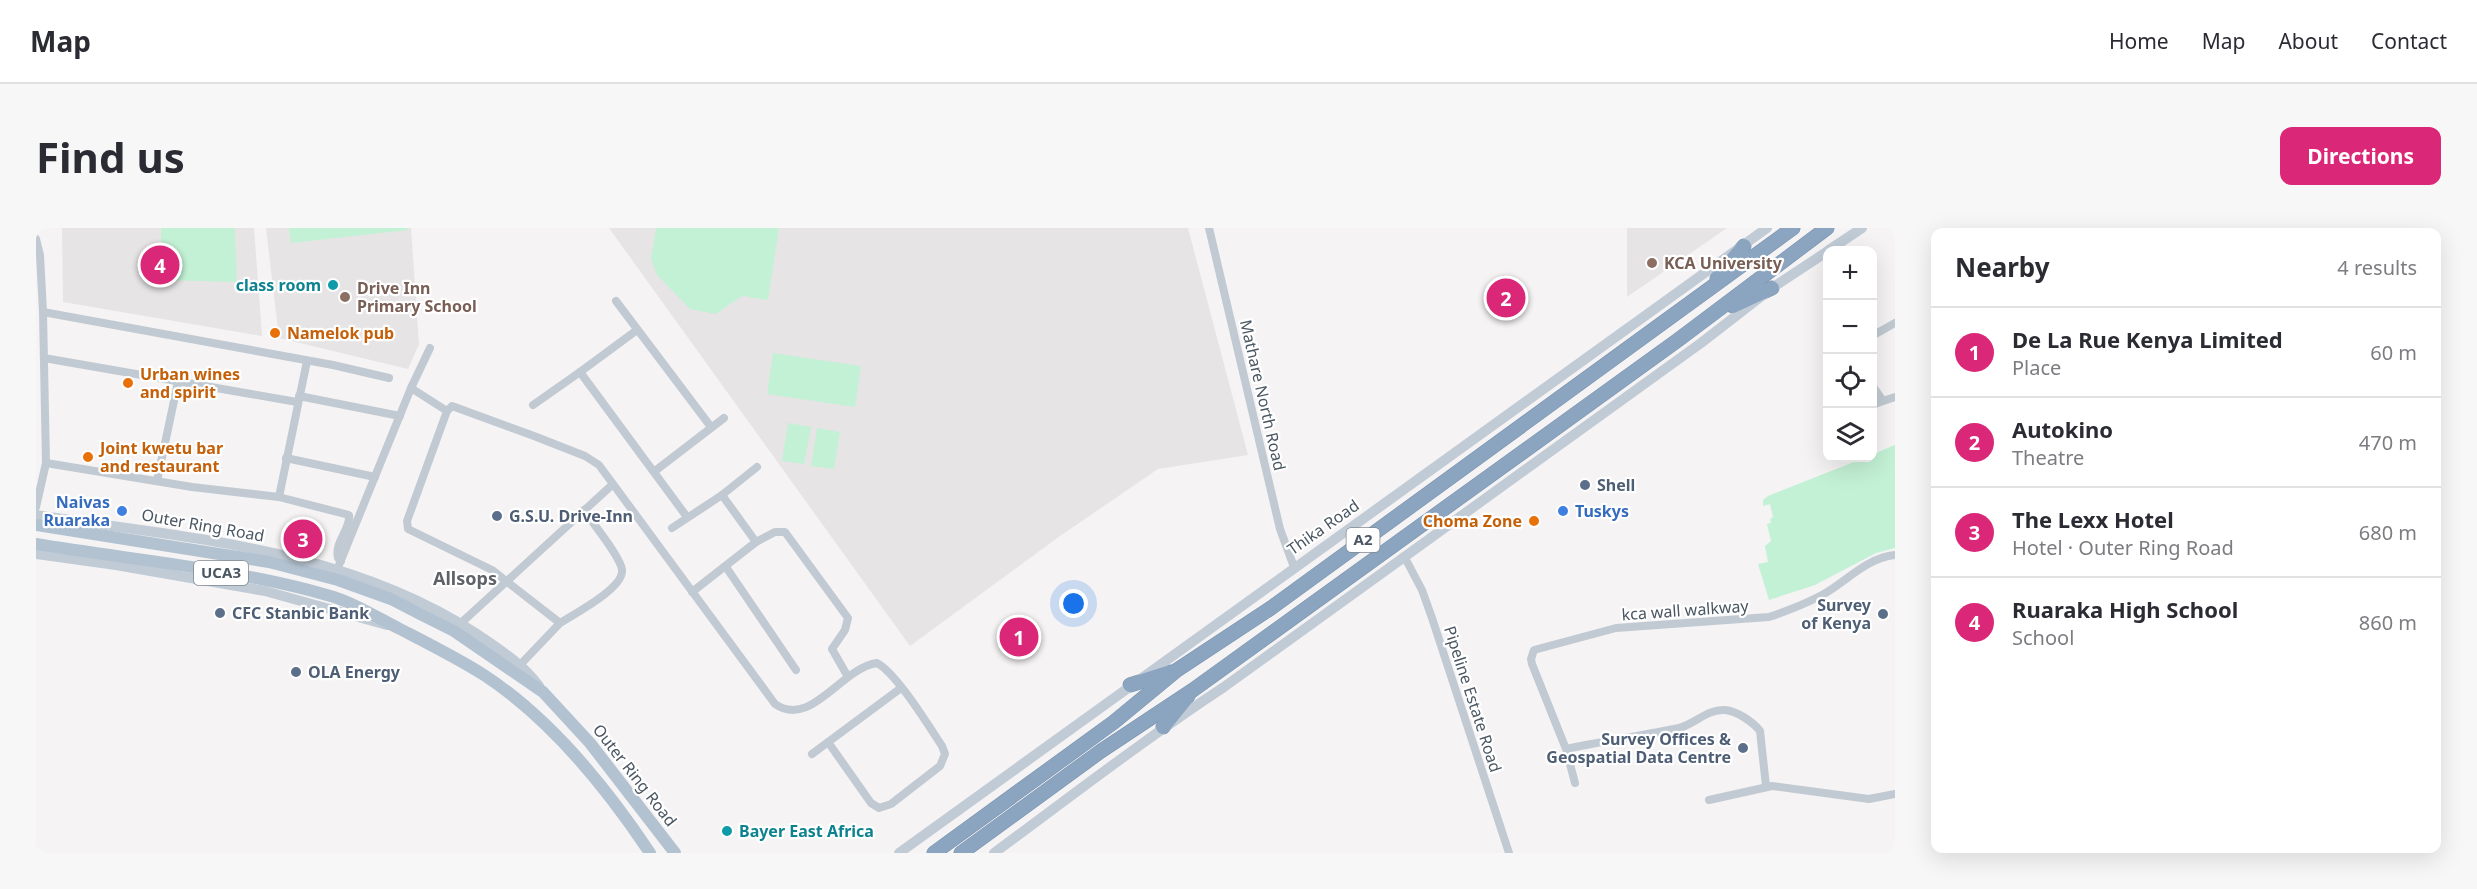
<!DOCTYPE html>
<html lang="en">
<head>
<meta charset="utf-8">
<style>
	body { margin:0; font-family:"Noto Sans",sans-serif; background:#f7f7f7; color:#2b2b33 }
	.controls { position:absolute; right:18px; top:18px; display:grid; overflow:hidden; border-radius:12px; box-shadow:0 6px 24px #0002 }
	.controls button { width:54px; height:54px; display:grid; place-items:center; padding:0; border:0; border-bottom:2px solid #e1e1e2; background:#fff; color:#2b2b33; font:30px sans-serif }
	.you { position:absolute; left:1038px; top:376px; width:21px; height:21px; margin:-15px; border:4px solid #fff; border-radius:50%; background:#1a73e8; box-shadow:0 0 0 9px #1a73e833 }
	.badge { display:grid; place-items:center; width:39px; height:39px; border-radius:50%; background:#db2777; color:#fff; font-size:20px; font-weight:700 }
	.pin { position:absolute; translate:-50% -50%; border:3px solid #fff; box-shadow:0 2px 6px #0006 }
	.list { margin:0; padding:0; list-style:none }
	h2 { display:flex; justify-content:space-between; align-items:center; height:78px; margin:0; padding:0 24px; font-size:26px }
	h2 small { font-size:20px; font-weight:400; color:#7c7c81 }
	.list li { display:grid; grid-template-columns:39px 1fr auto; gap:18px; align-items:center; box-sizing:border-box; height:90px; padding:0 24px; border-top:2px solid #e1e1e2 }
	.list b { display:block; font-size:22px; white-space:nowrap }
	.list p { margin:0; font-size:20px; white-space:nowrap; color:#7c7c81 }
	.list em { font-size:20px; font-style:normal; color:#7c7c81 }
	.icon { flex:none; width:33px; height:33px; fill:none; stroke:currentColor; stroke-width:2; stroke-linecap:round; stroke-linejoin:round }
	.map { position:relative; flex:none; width:1859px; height:625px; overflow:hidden; border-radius:12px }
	header { display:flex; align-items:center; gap:36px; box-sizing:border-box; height:84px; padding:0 30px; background:#fff; border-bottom:2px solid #e1e1e2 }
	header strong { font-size:28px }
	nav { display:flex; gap:33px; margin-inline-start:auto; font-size:21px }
	.intro { display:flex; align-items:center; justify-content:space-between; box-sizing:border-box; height:144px; padding:0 36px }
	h1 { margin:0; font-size:42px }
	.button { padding:15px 27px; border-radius:12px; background:#db2777; color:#fff; font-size:21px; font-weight:700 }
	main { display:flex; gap:36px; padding:0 36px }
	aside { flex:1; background:#fff; border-radius:12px; box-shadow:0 6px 24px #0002 }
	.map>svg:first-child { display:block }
</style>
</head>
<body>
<header>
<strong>Map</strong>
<nav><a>Home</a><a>Map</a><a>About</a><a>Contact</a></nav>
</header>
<div class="intro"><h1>Find us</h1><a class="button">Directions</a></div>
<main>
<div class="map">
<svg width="1859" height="625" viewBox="0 0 1859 625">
	<rect width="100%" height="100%" fill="#f5f3f3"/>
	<g fill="#e6e4e5">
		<path d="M 26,0 L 218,0 L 226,108 L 27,74 Z"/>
		<path d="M 230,0 L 375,0 L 383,116 L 372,141 L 243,110 Z"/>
		<path d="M 573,0 L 1152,0 L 1212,227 L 1122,241 L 1024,308 L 874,418 Z"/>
		<path d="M 1591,0 L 1691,0 L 1591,69 Z"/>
	</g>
	<g fill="#c3f1d5">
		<path d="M 125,0 L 199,0 L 201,54 L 125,52 Z"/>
		<path d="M 253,0 L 371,0 L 372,2 L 255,15 Z"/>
		<path d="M 620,0 L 743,0 L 732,72 L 706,68 L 680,86 L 654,81 L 621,47 L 615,31 Z"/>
		<path d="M 737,125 L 825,138 L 819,179 L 731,166 Z"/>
		<path d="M 752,195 L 775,199 L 768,236 L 746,233 Z"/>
		<path d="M 781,200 L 804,204 L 798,241 L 775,238 Z"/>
		<path d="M 1859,217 L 1859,320 L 1840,325 L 1779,357 L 1733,372 L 1722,336 L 1732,334 L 1729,318 L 1735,313 L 1731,296 L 1735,295 L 1734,291 L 1737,289 L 1734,276 L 1727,278 L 1727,272 L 1732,268 L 1828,230 L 1836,230 L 1837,226 Z"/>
	</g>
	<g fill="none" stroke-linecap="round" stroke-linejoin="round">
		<g stroke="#7690ad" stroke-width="15">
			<g id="highway">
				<path d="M 1681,50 L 1708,18"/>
				<path d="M 1697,78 L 1736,60"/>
				<path d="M 1094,457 L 1135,444"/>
				<path d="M 1127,499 L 1152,468"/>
				<path d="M 898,625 L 1078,494 L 1141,442 L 1235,380 L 1757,0"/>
				<path d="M 925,625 L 1065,523 L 1157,462 L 1642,112 L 1791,0"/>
			</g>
		</g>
		<g stroke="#c1cad2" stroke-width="8">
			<path d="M 1173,0 L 1244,301 L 1258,339"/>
			<path d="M 0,11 L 4,27 L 7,84 L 10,235 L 0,279"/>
			<path d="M 580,73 L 675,199"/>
			<path d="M 7,84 L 297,137 L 353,150"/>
			<path d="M 601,102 L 544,144 L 651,289"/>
			<path d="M 1836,108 L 1859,95"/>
			<path d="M 8,130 L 261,174"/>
			<path d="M 1836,157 L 1847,173 L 1836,177"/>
			<path d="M 375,160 L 411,183"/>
			<path d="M 263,168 L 364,188"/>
			<path d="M 1847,173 L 1859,169"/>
			<path d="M 497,177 L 544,144"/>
			<path d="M 250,230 L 339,249"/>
			<path d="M 10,235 L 156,259 L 243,269 L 313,287 C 315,301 298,314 302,330 L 305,333"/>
			<path d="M 619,243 L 688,190"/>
			<path d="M 121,253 L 142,154"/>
			<path d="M 686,267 L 720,314"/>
			<path d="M 243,269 L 271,133"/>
			<path d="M 636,300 L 686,267 L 721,239"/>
			<path d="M 1368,328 L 1386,362 L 1396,390 L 1473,625"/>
			<path d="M 303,337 L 375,160 L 394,120"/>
			<path d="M 690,339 L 760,442"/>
			<path d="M 656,364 L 720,314 L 739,304 L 749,304 L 812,390 L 809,402 L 796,421 L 812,449"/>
			<path d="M 425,395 L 576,257"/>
			<path d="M 524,395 C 538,386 588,360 586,342 C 585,329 556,295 548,282"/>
			<path d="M 484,437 L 524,395 L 456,342 L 372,301 L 371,293 L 411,183 L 416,178 L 498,208 L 549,228 L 563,237 L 739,476 C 775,501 805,440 841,435 C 861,446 892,497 906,518 L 909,526 L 904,538 L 855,576 L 843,580 L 835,575 L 792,514"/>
			<path d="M 1530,521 C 1567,513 1605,508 1643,500 C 1659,496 1671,481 1689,482 C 1701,483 1717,494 1724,503 L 1730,558"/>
			<path d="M 776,526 L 865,460"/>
			<path d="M 1539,555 L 1530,521 L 1496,436 L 1495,431 L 1498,422 L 1580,400 L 1733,389 C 1751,383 1769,376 1786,367 C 1810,354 1830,330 1859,327"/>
			<path d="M 1673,572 L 1736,558 L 1833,571 L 1859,566"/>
		</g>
		<g stroke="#c1cbd6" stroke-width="10">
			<path d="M 1793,22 L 1826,0"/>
			<path d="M 0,287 C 150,310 310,320 441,406 C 463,421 487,436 503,458"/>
			<path d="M 0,326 L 80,337 L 229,363 L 351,397"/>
			<path d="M 863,625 L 1731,0"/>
			<path d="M 958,625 C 1034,569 1109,511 1188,459 L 1665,115 L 1736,60 L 1792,23"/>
		</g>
		<g stroke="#b3c2d1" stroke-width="12">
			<path d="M 0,297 L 233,334 L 302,352 L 355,371 L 384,386 L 418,403 L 507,464 L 554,515 L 639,625"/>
			<path d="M 0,316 C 96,332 196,340 291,367 C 317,374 340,389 364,401 C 393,416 421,430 448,447 C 515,491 570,559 614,625"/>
		</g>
		<use href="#highway" stroke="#8ba5c1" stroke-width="14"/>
	</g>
	<g fill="#8d6e63" stroke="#fff" stroke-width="2">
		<circle cx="1616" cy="35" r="6"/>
		<circle cx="309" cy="69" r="6"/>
	</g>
	<g fill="#0f9aa8" stroke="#fff" stroke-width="2">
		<circle cx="297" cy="57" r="6"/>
		<circle cx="691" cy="603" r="6"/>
	</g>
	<g fill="#e8710a" stroke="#fff" stroke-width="2">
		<circle cx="239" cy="105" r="6"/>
		<circle cx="92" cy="155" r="6"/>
		<circle cx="52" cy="229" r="6"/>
		<circle cx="1498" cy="293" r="6"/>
	</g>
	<g fill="#5c6f8a" stroke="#fff" stroke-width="2">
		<circle cx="1549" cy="257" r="6"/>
		<circle cx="461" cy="288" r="6"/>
		<circle cx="184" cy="385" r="6"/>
		<circle cx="1847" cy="386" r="6"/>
		<circle cx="260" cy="444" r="6"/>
		<circle cx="1707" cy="520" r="6"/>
	</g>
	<g fill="#3f7fe0" stroke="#fff" stroke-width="2">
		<circle cx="86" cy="283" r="6"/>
		<circle cx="1527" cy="283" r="6"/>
	</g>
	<g text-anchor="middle" stroke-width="4.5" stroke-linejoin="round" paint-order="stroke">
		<g fill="#fff" stroke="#808990" stroke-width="1.5">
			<rect x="1310.5" y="300" width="33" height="24" rx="4.5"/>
			<rect x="158" y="333" width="54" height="24" rx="4.5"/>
		</g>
		<g font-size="15" font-weight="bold" fill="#4a5661">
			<text x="1327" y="317">A2</text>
			<text x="185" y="350">UCA3</text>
		</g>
		<g font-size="16" font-weight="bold" fill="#785e54" stroke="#fff" text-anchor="start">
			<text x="1628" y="41">KCA University</text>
			<text x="321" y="66">Drive Inn<tspan x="321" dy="18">Primary School</tspan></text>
		</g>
		<g font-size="16" font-weight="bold" fill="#0d838f" stroke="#fff" text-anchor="end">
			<text x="285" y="63">class room</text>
			<text x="703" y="609" text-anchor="start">Bayer East Africa</text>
		</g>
		<g font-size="16" font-weight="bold" fill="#c56008" stroke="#fff" text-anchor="start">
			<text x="251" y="111">Namelok pub</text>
			<text x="104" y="152">Urban wines<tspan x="104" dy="18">and spirit</tspan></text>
			<text x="64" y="226">Joint kwetu bar<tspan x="64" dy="18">and restaurant</tspan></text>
			<text x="1486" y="299" text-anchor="end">Choma Zone</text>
		</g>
		<g font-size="16" fill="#4a5661" stroke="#fff">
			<text transform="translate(1227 167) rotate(77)" y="6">Mathare North Road</text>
			<text transform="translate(167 297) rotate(10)" y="6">Outer Ring Road</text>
			<text transform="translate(1287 299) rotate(-35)" y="6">Thika Road</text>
			<text transform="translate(1649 382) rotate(-4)" y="6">kca wall walkway</text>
			<text transform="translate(1437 471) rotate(72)" y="6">Pipeline Estate Road</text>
			<text transform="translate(599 547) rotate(52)" y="6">Outer Ring Road</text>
		</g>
		<g font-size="16" font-weight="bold" fill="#4e5e75" stroke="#fff" text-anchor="start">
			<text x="1561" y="263">Shell</text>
			<text x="473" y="294">G.S.U. Drive-Inn</text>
			<text x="1835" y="383" text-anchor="end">Survey<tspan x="1835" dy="18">of Kenya</tspan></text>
			<text x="196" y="391">CFC Stanbic Bank</text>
			<text x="272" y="450">OLA Energy</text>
			<text x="1695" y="517" text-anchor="end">Survey Offices &amp;<tspan x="1695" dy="18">Geospatial Data Centre</tspan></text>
		</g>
		<g font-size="16" font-weight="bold" fill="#366cbe" stroke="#fff" text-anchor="end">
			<text x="74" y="280">Naivas<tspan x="74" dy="18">Ruaraka</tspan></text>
			<text x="1539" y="289" text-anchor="start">Tuskys</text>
		</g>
		<g font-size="18" font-weight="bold" fill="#5f6368" stroke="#fff">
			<text x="429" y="357">Allsops</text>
		</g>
	</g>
</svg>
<div class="controls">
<button>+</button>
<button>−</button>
<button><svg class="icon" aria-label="locate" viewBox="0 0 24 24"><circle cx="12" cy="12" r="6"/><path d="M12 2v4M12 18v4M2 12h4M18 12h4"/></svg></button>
<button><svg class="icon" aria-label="layers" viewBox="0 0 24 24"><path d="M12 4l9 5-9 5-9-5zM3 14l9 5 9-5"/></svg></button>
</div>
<div class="you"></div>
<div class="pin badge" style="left:983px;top:409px">1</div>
<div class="pin badge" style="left:1470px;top:70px">2</div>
<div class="pin badge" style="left:267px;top:311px">3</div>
<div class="pin badge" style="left:124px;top:37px">4</div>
</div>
<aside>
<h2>Nearby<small>4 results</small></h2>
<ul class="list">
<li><span class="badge">1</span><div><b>De La Rue Kenya Limited</b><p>Place</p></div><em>60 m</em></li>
<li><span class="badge">2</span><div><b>Autokino</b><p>Theatre</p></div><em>470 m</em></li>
<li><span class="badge">3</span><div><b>The Lexx Hotel</b><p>Hotel · Outer Ring Road</p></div><em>680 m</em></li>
<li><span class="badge">4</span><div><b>Ruaraka High School</b><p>School</p></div><em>860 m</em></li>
</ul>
</aside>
</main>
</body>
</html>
